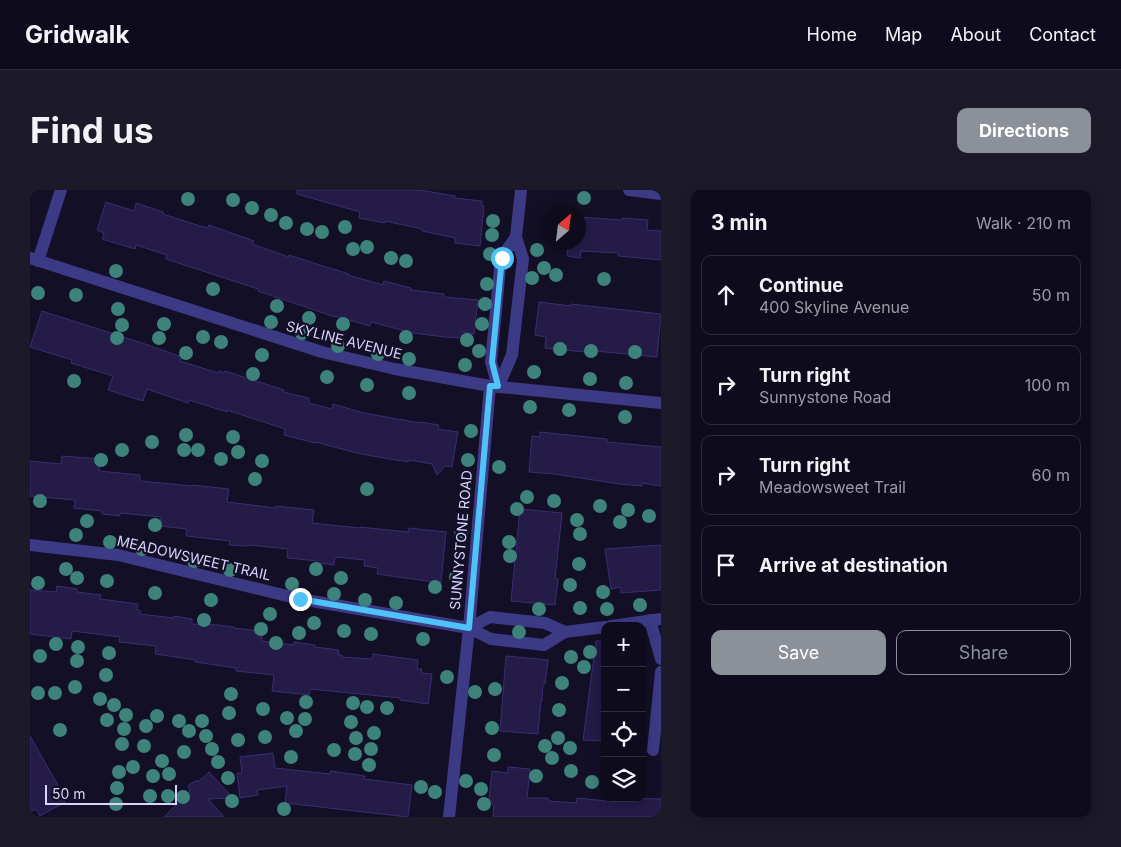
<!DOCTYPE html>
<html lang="en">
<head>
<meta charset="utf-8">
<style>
	body { margin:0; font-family:Inter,sans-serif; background:#1c1929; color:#f1f3f6 }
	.controls { position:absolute; right:15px; bottom:15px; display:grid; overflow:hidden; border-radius:10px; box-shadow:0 2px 12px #0003 }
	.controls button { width:45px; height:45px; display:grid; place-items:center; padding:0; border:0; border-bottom:1px solid #2e2b3b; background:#0e0b1c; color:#f1f3f6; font:25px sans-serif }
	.compass { position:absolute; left:511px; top:15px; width:45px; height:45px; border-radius:50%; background:#0e0b1c; box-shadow:0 2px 12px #0003; rotate:28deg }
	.scale { position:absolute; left:15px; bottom:12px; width:132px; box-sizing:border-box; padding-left:5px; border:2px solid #d9d4ff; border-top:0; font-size:14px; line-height:18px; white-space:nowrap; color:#d9d4ff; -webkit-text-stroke:4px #130f26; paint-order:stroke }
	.stop { position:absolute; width:15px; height:15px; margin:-11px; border:4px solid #4fc3f7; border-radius:50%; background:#fff }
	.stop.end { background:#4fc3f7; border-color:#fff; box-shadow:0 1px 5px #0008 }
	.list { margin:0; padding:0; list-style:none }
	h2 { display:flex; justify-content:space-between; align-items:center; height:65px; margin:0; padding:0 20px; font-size:21px }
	h2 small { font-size:16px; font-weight:400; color:#9b9ba3 }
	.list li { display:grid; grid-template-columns:32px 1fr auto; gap:15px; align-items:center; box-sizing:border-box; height:80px; margin:0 10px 10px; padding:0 10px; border:1px solid #2e2b3b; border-radius:10px }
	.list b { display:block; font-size:19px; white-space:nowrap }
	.list p { margin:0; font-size:16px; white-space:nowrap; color:#9b9ba3 }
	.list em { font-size:16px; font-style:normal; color:#9b9ba3 }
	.actions { display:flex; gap:10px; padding:15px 20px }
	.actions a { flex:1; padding:11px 0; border:1px solid #8c9099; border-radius:10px; text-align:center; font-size:18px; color:#8c9099 }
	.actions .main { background:#8c9099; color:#fff }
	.icon { flex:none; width:28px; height:28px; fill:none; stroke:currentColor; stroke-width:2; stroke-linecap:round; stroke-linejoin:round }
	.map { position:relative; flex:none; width:631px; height:627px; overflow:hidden; border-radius:10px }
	header { display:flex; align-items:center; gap:30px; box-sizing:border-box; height:70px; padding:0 25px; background:#0e0b1c; border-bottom:1px solid #2e2b3b }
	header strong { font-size:24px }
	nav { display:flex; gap:28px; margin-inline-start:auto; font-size:18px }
	.intro { display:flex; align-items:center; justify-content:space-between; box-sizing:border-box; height:120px; padding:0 30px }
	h1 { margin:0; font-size:35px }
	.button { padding:12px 22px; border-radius:10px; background:#8c9099; color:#fff; font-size:18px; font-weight:700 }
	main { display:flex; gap:30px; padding:0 30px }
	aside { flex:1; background:#0e0b1c; border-radius:10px; box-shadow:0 2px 12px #0003 }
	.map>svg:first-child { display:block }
</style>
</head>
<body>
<header>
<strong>Gridwalk</strong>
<nav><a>Home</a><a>Map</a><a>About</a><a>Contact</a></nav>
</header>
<div class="intro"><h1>Find us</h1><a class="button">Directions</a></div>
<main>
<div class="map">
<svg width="631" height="627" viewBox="0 0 631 627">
	<rect width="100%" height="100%" fill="#130f26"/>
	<g fill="#241b47" stroke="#3b2d73">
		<path d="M 267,0 L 390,0 L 425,6 L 425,8 L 452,11 L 452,16 L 454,16 L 450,56 L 425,53 L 425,48 L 392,41 L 392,39 L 355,31 L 355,33 L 329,28 L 330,22 L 267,4 Z"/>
		<path d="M 76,12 L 104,21 L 106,13 L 133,22 L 133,24 L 167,35 L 178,38 L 179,35 L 224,51 L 222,54 L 259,67 L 259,65 L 290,75 L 319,84 L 318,85 L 353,95 L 354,91 L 381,98 L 381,100 L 414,104 L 414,107 L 448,110 L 444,144 L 432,142 L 432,148 L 415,147 L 383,143 L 341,132 L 340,136 L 305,126 L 305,127 L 228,101 L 228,99 L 136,69 L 137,65 L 106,55 L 105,59 L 72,49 L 74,43 L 67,40 Z"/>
		<path d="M 548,27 L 592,30 L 592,28 L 618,30 L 617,40 L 631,41 L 631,70 L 588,66 L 588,63 L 551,61 L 550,68 L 537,66 L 538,52 L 548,52 Z"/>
		<path d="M 509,112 L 541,116 L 541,114 L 631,124 L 627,167 L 555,160 L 555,162 L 515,158 L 516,147 L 505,145 Z"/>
		<path d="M 12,121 L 115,154 L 152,167 L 150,171 L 188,183 L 189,181 L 194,183 L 195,181 L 254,200 L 253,202 L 279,208 L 279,213 L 302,219 L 303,214 L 334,223 L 390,233 L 390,232 L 409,235 L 408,239 L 428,242 L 422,277 L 415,276 L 407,285 L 402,274 L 379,270 L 378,272 L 331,264 L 285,252 L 285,253 L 254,245 L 255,239 L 197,220 L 197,222 L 159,210 L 158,213 L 117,199 L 113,211 L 78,200 L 83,186 L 41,173 L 42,170 L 0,157 Z"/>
		<path d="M 510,242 L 577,249 L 577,252 L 631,257 L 631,296 L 612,293 L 612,296 L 590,294 L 524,284 L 499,282 L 502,246 L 510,247 Z"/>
		<path d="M 32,266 L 70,269 L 69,281 L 110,285 L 110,291 L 162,296 L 162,295 L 199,299 L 197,312 L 246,318 L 246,316 L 284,320 L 282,333 L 330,338 L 330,337 L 378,342 L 379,338 L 416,342 L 411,393 L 347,384 L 348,378 L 334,376 L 335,370 L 305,367 L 304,375 L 288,373 L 288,371 L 257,368 L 258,359 L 219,355 L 218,356 L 199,355 L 200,351 L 156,346 L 157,339 L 130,336 L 131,327 L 90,323 L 90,326 L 72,324 L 72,321 L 44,318 L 45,310 L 0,306 L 0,271 L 31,274 Z"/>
		<path d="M 490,319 L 532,323 L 525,389 L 528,389 L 525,415 L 481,411 Z"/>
		<path d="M 631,355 L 631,400 L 591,403 L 591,397 L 581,399 L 575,359 Z"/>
		<path d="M 27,396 L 47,399 L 47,402 L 71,405 L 70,409 L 108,414 L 107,420 L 110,420 L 110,424 L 144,428 L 144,426 L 162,429 L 162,434 L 188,435 L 204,437 L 204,438 L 229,441 L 229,445 L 232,446 L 232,451 L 264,455 L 264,452 L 285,455 L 285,457 L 309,460 L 308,465 L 312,465 L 312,467 L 342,469 L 343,464 L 388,470 L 387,479 L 392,479 L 391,483 L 402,484 L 398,514 L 370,510 L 370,508 L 280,499 L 279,505 L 242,501 L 244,485 L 206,481 L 206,478 L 165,472 L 166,470 L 125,464 L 126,456 L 89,452 L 90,447 L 42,441 L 41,449 L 0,444 L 0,400 L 26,402 Z"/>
		<path d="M 566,451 L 575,451 L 575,551 L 553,550 Z"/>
		<path d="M 476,466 L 518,470 L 515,494 L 513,494 L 512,511 L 511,510 L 508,544 L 470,541 Z"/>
		<path d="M 0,546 L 33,604 L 31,605 L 35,612 L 10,626 L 6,619 L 0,622 Z"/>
		<path d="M 243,563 L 245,578 L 300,584 L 301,581 L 335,586 L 334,589 L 382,595 L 378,627 L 255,613 L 257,596 L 227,600 L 228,605 L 210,608 L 207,583 L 212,583 L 210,567 Z"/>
		<path d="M 478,577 L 500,579 L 497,608 L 518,608 L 519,611 L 546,613 L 547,608 L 586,612 L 586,608 L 631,609 L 631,627 L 463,627 L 464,616 L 459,609 L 462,581 L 478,583 Z"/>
		<path d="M 179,582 L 203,608 L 178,609 L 194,627 L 134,627 L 160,601 L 158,596 L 165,591 L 169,591 Z"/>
	</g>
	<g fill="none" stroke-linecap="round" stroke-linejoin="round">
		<g stroke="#3d3a85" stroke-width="12">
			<path d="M 599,0 L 631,4"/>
			<path d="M 0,68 L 292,162 L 365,179 L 460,196 L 631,213"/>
			<path d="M 8,71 L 31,0"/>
			<path d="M 468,197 L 482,165 L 493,69 L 486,47 L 491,0"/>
			<path d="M 468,197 L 461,172 L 471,68 L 486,47"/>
			<path d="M 0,355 L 88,365 L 270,409 L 439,438 L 461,449 L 514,455 L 535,442 L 575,437"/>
			<path d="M 620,430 L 631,469"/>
			<path d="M 581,436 L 631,429"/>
			<path d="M 439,438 L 460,427 L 515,433 L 535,442"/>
			<path d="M 623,560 L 631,482"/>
			<path d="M 419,627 L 439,438 L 460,196"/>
		</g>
	</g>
	<g fill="#3d827b">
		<circle cx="554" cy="8" r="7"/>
		<circle cx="158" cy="9" r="7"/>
		<circle cx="203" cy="10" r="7"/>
		<circle cx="222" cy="18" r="7"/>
		<circle cx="241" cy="25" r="7"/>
		<circle cx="463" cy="31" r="7"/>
		<circle cx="256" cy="33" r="7"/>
		<circle cx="315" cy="37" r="7"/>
		<circle cx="277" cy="39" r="7"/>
		<circle cx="292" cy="42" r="7"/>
		<circle cx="462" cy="45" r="7"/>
		<circle cx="337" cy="57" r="7"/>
		<circle cx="323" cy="59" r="7"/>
		<circle cx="507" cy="60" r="7"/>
		<circle cx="460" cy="64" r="7"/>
		<circle cx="361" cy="68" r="7"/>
		<circle cx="376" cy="71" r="7"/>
		<circle cx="514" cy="78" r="7"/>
		<circle cx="86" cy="81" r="7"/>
		<circle cx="526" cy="85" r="7"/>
		<circle cx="502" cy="88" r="7"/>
		<circle cx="574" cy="89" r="7"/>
		<circle cx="457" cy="94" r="7"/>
		<circle cx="183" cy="99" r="7"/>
		<circle cx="8" cy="103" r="7"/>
		<circle cx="46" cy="105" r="7"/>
		<circle cx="455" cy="114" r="7"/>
		<circle cx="247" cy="116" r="7"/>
		<circle cx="88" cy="119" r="7"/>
		<circle cx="279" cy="128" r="7"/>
		<circle cx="241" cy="132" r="7"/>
		<circle cx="134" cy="134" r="7"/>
		<circle cx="313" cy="134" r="7"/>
		<circle cx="452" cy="134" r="7"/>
		<circle cx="92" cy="135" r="7"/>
		<circle cx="272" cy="143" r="7"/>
		<circle cx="173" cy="147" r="7"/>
		<circle cx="376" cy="147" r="7"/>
		<circle cx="87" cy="148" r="7"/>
		<circle cx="129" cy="148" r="7"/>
		<circle cx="437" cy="150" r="7"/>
		<circle cx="191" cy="152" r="7"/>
		<circle cx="308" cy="156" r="7"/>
		<circle cx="530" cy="159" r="7"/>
		<circle cx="449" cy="161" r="7"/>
		<circle cx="561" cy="161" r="7"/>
		<circle cx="605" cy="162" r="7"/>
		<circle cx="156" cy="163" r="7"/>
		<circle cx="348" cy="164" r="7"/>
		<circle cx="232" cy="165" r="7"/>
		<circle cx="379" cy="169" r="7"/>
		<circle cx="435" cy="175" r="7"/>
		<circle cx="504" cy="182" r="7"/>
		<circle cx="223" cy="184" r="7"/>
		<circle cx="297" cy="187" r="7"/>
		<circle cx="560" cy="189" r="7"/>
		<circle cx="44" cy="191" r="7"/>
		<circle cx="596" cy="193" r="7"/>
		<circle cx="337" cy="195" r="7"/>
		<circle cx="379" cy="203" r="7"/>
		<circle cx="500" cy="217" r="7"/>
		<circle cx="539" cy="220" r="7"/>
		<circle cx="595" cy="227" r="7"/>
		<circle cx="441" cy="241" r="7"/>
		<circle cx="156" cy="245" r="7"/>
		<circle cx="203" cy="247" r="7"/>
		<circle cx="122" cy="252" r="7"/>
		<circle cx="92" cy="260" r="7"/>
		<circle cx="154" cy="260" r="7"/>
		<circle cx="168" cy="260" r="7"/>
		<circle cx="208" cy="262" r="7"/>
		<circle cx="191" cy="269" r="7"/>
		<circle cx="71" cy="270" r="7"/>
		<circle cx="438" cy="270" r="7"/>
		<circle cx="232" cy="271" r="7"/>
		<circle cx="469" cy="277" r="7"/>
		<circle cx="225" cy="289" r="7"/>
		<circle cx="337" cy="299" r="7"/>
		<circle cx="497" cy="307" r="7"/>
		<circle cx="10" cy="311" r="7"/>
		<circle cx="524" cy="311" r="7"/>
		<circle cx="570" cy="316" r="7"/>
		<circle cx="487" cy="319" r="7"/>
		<circle cx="598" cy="320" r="7"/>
		<circle cx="619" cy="326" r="7"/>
		<circle cx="547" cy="330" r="7"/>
		<circle cx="57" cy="331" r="7"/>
		<circle cx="590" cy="332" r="7"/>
		<circle cx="125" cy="335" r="7"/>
		<circle cx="431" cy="344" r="7"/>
		<circle cx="550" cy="344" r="7"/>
		<circle cx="46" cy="345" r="7"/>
		<circle cx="80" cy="352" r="7"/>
		<circle cx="479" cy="352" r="7"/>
		<circle cx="112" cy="359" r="7"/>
		<circle cx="480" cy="366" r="7"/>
		<circle cx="164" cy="371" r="7"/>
		<circle cx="549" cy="374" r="7"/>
		<circle cx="36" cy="379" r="7"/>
		<circle cx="286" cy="379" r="7"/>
		<circle cx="200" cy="380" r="7"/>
		<circle cx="426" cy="387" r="7"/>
		<circle cx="47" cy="388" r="7"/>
		<circle cx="311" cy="388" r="7"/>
		<circle cx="77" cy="391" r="7"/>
		<circle cx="8" cy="393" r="7"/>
		<circle cx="262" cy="394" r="7"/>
		<circle cx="540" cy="395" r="7"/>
		<circle cx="405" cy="397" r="7"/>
		<circle cx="573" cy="402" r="7"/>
		<circle cx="125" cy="403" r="7"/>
		<circle cx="304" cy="404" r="7"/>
		<circle cx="181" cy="410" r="7"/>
		<circle cx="335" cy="410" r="7"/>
		<circle cx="366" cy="413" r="7"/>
		<circle cx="610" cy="415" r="7"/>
		<circle cx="550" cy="418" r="7"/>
		<circle cx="509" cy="419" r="7"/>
		<circle cx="577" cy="419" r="7"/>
		<circle cx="240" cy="424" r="7"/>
		<circle cx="174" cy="430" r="7"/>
		<circle cx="284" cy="433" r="7"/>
		<circle cx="231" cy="439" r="7"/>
		<circle cx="314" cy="441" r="7"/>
		<circle cx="489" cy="442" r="7"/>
		<circle cx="269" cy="443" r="7"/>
		<circle cx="341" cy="444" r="7"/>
		<circle cx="393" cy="449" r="7"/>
		<circle cx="246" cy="453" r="7"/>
		<circle cx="26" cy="454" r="7"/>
		<circle cx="48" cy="457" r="7"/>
		<circle cx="560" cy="462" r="7"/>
		<circle cx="79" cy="463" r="7"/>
		<circle cx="10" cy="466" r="7"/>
		<circle cx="541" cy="467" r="7"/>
		<circle cx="47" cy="471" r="7"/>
		<circle cx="554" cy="477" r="7"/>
		<circle cx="76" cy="485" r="7"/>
		<circle cx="417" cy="487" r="7"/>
		<circle cx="532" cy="493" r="7"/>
		<circle cx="45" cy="497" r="7"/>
		<circle cx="465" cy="499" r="7"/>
		<circle cx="445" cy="502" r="7"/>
		<circle cx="8" cy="503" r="7"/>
		<circle cx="25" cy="503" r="7"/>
		<circle cx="201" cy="504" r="7"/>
		<circle cx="70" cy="509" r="7"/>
		<circle cx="276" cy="512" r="7"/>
		<circle cx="323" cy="513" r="7"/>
		<circle cx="84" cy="515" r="7"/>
		<circle cx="337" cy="517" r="7"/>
		<circle cx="357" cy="518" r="7"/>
		<circle cx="233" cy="519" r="7"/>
		<circle cx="529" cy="520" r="7"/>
		<circle cx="199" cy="523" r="7"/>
		<circle cx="96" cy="525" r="7"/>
		<circle cx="127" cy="526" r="7"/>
		<circle cx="257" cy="528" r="7"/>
		<circle cx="275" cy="529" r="7"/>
		<circle cx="77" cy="530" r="7"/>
		<circle cx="149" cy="531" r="7"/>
		<circle cx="172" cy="531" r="7"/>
		<circle cx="321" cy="532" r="7"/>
		<circle cx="116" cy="536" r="7"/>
		<circle cx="462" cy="538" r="7"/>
		<circle cx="94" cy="539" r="7"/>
		<circle cx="30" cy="540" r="7"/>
		<circle cx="159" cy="541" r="7"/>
		<circle cx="266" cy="541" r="7"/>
		<circle cx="344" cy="543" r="7"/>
		<circle cx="176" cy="546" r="7"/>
		<circle cx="235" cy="547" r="7"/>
		<circle cx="326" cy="548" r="7"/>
		<circle cx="528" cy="548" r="7"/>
		<circle cx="208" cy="550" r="7"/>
		<circle cx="92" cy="554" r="7"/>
		<circle cx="114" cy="556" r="7"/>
		<circle cx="515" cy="556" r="7"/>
		<circle cx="540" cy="558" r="7"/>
		<circle cx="182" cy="559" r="7"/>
		<circle cx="341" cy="559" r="7"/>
		<circle cx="304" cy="560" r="7"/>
		<circle cx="154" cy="562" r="7"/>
		<circle cx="325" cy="564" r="7"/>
		<circle cx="464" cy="565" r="7"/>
		<circle cx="261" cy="567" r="7"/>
		<circle cx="522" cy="568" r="7"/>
		<circle cx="132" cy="571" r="7"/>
		<circle cx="188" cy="572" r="7"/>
		<circle cx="339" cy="575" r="7"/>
		<circle cx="103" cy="577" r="7"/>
		<circle cx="541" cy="581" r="7"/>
		<circle cx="89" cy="582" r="7"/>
		<circle cx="139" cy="584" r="7"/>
		<circle cx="123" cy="586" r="7"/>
		<circle cx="506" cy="586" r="7"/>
		<circle cx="198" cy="588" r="7"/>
		<circle cx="436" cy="591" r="7"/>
		<circle cx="562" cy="592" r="7"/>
		<circle cx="391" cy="597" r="7"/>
		<circle cx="87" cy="598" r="7"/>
		<circle cx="451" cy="599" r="7"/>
		<circle cx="405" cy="602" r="7"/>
		<circle cx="120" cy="606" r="7"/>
		<circle cx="138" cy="606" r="7"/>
		<circle cx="153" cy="607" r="7"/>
		<circle cx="202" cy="611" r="7"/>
		<circle cx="86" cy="614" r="7"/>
		<circle cx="454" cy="614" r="7"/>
		<circle cx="254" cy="619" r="7"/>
	</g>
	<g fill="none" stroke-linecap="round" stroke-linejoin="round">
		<path stroke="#4fc3f7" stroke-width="6" d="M 270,409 L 439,438 L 460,196 L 468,196 L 462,172 L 472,68"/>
	</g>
	<g text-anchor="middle" stroke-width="4.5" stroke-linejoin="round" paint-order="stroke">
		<g font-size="14" fill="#d9d4ff" stroke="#130f26">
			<text transform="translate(314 150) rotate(14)" y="5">SKYLINE AVENUE</text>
			<text transform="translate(431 350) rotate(-85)" y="5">SUNNYSTONE ROAD</text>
			<text transform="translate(164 368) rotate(13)" y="5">MEADOWSWEET TRAIL</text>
		</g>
	</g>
</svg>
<div class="controls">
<button>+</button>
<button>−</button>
<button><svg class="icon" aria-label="locate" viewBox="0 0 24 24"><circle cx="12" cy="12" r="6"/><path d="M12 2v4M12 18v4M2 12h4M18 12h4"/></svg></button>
<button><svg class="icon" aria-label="layers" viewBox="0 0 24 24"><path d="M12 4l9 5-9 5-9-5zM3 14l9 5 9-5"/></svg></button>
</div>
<svg class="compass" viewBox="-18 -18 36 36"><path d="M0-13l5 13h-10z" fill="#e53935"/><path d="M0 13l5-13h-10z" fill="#9b9ba3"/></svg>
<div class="scale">50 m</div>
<div class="stop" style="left:472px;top:68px"></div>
<div class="stop end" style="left:270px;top:409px"></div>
</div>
<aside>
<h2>3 min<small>Walk · 210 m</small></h2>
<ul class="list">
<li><svg class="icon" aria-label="ahead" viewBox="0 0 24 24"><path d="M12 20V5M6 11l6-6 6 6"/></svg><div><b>Continue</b><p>400 Skyline Avenue</p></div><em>50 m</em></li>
<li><svg class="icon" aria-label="right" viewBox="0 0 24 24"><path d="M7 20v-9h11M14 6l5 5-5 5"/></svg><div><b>Turn right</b><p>Sunnystone Road</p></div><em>100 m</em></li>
<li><svg class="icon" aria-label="right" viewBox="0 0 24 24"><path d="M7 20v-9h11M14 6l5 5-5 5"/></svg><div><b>Turn right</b><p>Meadowsweet Trail</p></div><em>60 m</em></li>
<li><svg class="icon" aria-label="arrive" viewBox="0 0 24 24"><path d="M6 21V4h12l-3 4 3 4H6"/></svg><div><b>Arrive at destination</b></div></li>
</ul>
<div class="actions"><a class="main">Save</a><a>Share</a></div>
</aside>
</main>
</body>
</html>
